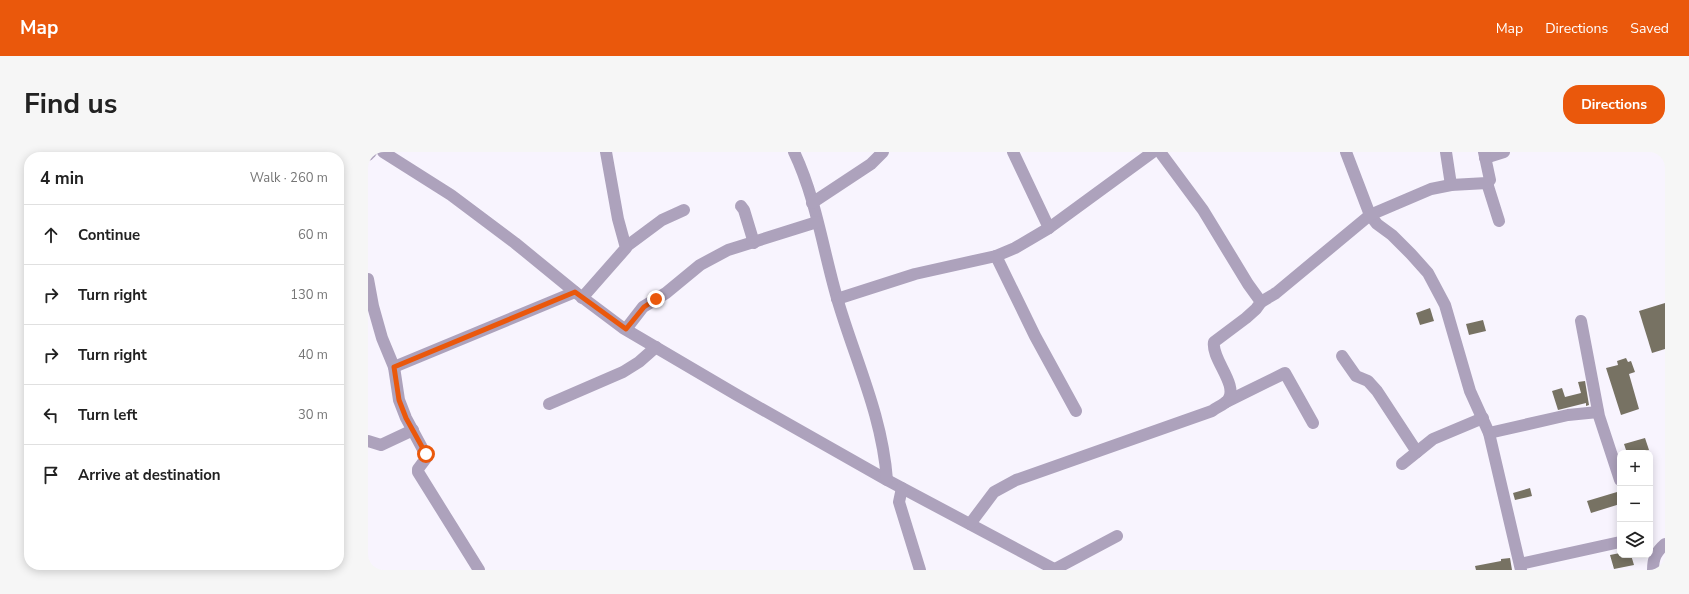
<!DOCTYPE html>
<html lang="en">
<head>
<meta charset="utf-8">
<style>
	body { margin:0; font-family:"Nunito Sans",sans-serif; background:#f6f6f6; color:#222 }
	.controls { position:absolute; right:12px; bottom:12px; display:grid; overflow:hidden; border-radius:8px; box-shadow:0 2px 10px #0003 }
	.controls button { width:36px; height:36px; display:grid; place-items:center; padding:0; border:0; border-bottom:1px solid #e0e0e0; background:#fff; color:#222; font:20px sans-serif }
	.stop { position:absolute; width:12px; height:12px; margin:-9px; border:3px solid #ea580c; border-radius:50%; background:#fff }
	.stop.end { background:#ea580c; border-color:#fff; box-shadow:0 1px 4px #0008 }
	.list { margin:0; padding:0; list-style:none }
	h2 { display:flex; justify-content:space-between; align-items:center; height:52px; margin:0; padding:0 16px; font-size:17px }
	h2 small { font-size:13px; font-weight:400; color:#767676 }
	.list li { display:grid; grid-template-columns:26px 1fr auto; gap:12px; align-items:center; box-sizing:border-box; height:60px; padding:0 16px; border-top:1px solid #e0e0e0 }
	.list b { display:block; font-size:15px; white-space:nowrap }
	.list em { font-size:13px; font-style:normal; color:#767676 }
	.icon { flex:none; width:22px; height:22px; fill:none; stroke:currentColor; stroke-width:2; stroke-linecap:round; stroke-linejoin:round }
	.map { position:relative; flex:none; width:1297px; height:418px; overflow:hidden; border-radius:16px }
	header { display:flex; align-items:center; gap:24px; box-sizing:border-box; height:56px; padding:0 20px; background:#ea580c; color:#fff }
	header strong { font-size:19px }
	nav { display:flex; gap:22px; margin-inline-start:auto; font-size:14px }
	.intro { display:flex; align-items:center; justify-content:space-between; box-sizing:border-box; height:96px; padding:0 24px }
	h1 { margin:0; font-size:28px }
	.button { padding:10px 18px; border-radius:16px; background:#ea580c; color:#fff; font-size:14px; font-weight:700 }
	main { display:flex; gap:24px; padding:0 24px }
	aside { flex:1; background:#fff; border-radius:16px; box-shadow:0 2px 10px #0003 }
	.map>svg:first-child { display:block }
</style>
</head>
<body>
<header>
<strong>Map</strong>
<nav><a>Map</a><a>Directions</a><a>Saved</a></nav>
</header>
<div class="intro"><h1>Find us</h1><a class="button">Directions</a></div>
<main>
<aside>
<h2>4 min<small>Walk · 260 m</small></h2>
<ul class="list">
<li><svg class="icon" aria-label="ahead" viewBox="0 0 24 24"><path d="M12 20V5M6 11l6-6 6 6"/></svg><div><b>Continue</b></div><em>60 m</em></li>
<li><svg class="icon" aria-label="right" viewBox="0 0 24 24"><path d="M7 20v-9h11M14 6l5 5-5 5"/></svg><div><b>Turn right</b></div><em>130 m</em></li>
<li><svg class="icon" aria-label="right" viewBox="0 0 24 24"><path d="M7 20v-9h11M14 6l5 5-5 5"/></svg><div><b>Turn right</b></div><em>40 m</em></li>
<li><svg class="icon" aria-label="left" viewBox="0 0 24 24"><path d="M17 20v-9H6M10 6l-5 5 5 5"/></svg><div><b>Turn left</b></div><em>30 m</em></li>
<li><svg class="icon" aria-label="arrive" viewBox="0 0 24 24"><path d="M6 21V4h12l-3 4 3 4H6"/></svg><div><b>Arrive at destination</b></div></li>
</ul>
</aside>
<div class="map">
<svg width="1297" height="418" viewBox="0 0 1297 418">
	<rect width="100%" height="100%" fill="#f8f4fe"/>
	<g fill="#777263">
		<path d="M 1297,151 L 1297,197 L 1284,201 L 1271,159 Z"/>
		<path d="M 1062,156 L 1066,169 L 1052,173 L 1048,161 Z"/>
		<path d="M 1115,168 L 1118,179 L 1101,183 L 1098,172 Z"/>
		<path d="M 1258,206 L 1260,210 L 1263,209 L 1267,220 L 1261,222 L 1271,257 L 1253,263 L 1238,216 L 1250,213 L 1249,209 Z"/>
		<path d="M 1217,229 L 1221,253 L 1218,254 L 1218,251 L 1190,258 L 1184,239 L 1194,236 L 1197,245 L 1213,241 L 1210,230 Z"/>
		<path d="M 1277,286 L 1281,298 L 1271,301 L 1259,301 L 1256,292 Z"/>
		<path d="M 1162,336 L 1164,344 L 1147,348 L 1145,341 Z"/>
		<path d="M 1249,340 L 1252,352 L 1223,361 L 1219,349 Z"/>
		<path d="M 1252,401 L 1252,403 L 1263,403 L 1266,413 L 1246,417 L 1242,403 Z"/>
		<path d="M 1142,406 L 1144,418 L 1108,418 L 1107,414 L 1133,409 L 1133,407 Z"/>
	</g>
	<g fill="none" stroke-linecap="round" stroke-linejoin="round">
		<g stroke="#ada2bc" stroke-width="12">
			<path d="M 15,0 L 83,43 L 147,91 L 207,140 L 255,176 L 369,243 L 519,328 L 688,418"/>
			<path d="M 426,0 C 448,46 455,98 469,146 C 487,208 514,262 519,328"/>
			<path d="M 645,0 L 681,76"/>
			<path d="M 978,0 L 1002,63 L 1009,72 L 1024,83 L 1043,102 L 1060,121 L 1077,153 L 1102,239 L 1121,281 L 1153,418"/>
			<path d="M 1078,0 L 1083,33"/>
			<path d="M 0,3 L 3,0"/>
			<path d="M 1117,6 L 1136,0"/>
			<path d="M 1119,31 L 1131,69"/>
			<path d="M 444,51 L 503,12 L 515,0"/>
			<path d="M 373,54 L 376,58 L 386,91"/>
			<path d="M 259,94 L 294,68 L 316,58"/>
			<path d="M 628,104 L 667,184 L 708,259"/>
			<path d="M 0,127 L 5,154 L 14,186 L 26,215 L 31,248 L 38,266 L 59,305 L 50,317 L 50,320 L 111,418"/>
			<path d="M 214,146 L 258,96 L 250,67 L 238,0"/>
			<path d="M 469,147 L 547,122 L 628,104 L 647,96 L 681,76 L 785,0"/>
			<path d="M 893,150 L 908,141 L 1002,63 L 1063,37 L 1083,33 L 1119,31 L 1122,28 L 1116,0"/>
			<path d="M 1213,169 L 1231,264 L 1252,328"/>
			<path d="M 258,177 L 275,155 L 298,141 L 332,113 L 360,98 L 449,70"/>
			<path d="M 974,204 L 988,224 L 1000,229 L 1009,239 L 1049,300"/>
			<path d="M 26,215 L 207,140"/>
			<path d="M 858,250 L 917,221 L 945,271"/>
			<path d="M 181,252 L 255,220 L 271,210 L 288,195"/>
			<path d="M 1121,281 L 1200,263 L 1230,260"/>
			<path d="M 0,289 L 13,293 L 45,278"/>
			<path d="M 1034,312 L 1065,287 L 1115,266"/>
			<path d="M 534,336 L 531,350 L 552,418"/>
			<path d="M 602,372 L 626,340 L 648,328 L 844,259 C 849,255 856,253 860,248 C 871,233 843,207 846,190 L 878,166 L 888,157 L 893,150 L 880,132 L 835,58 L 792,0"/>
			<path d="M 1152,412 L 1252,390"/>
			<path d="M 687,417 L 749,384"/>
			<path d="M 1285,418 C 1285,406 1288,400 1297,392"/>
		</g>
	</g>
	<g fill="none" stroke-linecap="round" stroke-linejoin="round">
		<path stroke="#ea580c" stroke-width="5" d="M 58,302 L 38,266 L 31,248 L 26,215 L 207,140 L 258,177 L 276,155 L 288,147"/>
	</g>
</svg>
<div class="controls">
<button>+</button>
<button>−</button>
<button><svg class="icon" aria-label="layers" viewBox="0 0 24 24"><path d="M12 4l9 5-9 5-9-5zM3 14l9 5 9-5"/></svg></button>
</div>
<div class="stop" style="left:58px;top:302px"></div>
<div class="stop end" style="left:288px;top:147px"></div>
</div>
</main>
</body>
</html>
